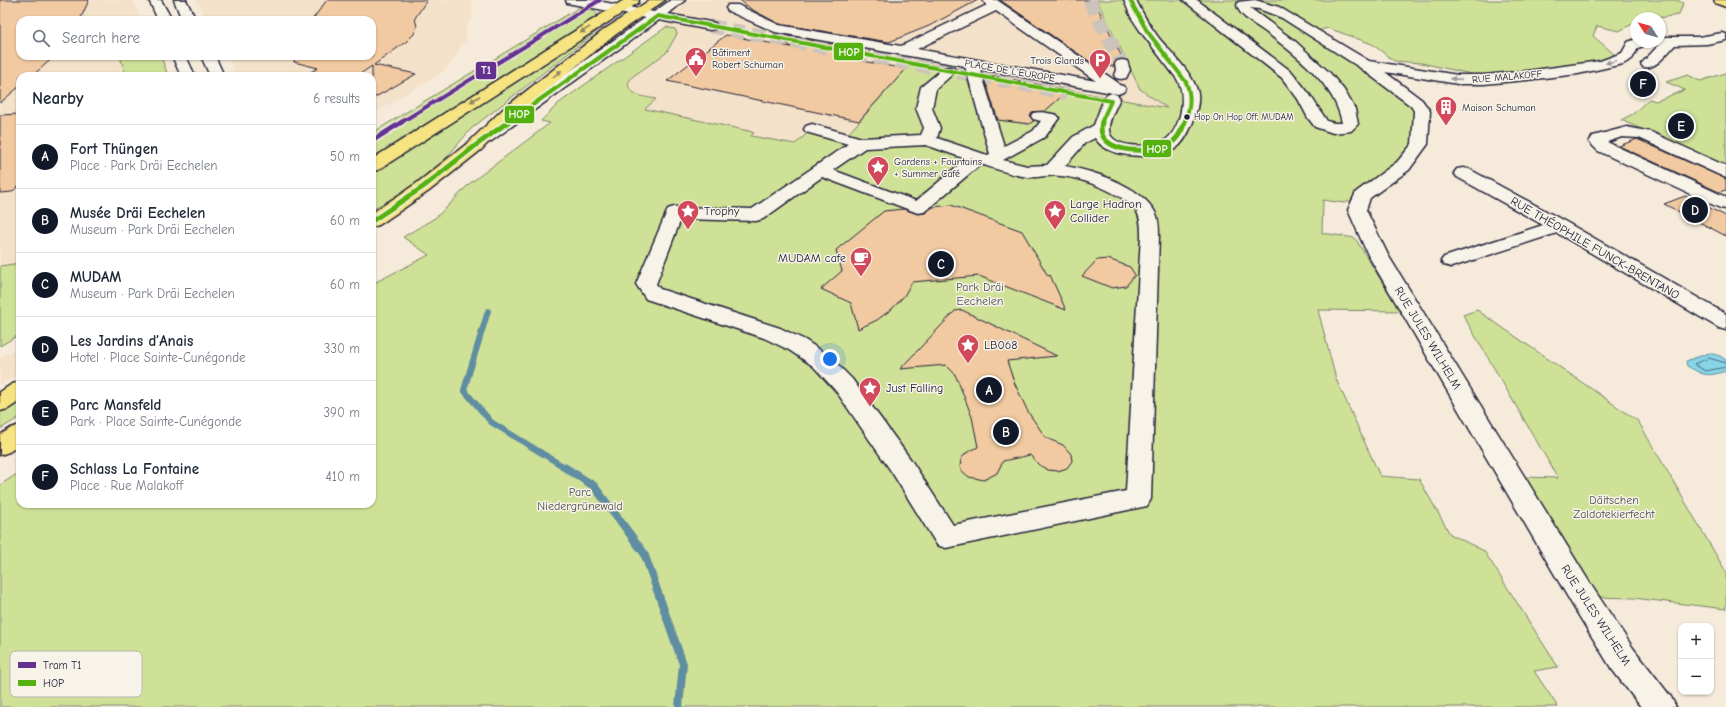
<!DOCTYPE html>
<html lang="en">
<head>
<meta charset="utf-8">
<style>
	body { margin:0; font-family:"Comic Neue",sans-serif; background:#f6f6f7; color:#1f2937 }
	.controls { position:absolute; right:12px; bottom:12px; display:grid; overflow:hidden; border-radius:8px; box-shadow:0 1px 3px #0004 }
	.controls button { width:36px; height:36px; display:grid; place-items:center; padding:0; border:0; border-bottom:1px solid #e0e1e3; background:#fff; color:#1f2937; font:20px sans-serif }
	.compass { position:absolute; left:1630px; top:12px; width:36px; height:36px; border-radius:50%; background:#fff; box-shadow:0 1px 3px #0004; rotate:306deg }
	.you { position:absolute; left:830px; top:359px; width:14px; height:14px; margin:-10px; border:3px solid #fff; border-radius:50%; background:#1a73e8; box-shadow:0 0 0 6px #1a73e833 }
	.badge { display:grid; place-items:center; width:26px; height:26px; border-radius:50%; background:#111827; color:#fff; font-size:13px; font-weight:700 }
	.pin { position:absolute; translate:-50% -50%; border:2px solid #fff; box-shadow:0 1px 4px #0006 }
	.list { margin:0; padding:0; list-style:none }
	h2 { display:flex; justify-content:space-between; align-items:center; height:52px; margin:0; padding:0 16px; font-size:17px }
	h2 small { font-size:13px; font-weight:400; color:#747a83 }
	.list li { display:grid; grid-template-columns:26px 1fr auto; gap:12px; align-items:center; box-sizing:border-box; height:64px; padding:0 16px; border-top:1px solid #e0e1e3 }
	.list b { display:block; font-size:15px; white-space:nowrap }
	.list p { margin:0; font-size:13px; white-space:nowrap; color:#747a83 }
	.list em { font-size:13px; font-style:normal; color:#747a83 }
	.icon { flex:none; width:22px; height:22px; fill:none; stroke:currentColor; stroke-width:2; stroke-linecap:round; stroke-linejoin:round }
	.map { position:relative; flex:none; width:1726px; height:707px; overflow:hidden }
	.search { position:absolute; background:#fff; box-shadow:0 1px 3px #0004; left:16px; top:16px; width:360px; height:44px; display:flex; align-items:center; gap:10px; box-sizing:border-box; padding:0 14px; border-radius:12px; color:#747a83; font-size:15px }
	.panel { position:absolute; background:#fff; box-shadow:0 1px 3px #0004; left:16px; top:72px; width:360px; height:436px; border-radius:12px }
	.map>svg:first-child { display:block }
</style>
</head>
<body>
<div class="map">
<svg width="1726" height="707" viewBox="0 0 1726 707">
	<rect width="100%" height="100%" fill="#f6ebda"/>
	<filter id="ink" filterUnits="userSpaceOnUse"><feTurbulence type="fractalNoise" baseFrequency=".025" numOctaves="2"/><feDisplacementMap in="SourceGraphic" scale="8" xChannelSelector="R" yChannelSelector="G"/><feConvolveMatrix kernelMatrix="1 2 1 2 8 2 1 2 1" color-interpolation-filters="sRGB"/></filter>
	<g filter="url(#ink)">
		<g fill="#f4e1c9">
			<path d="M 0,0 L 133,0 L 141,20 L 20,20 L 20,56 L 154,56 L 161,76 L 20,76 L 20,278 L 0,280 Z"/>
			<path d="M 196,0 L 471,0 L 473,17 L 466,26 L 466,41 L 461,44 L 458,54 L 447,68 L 440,74 L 372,114 L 372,76 L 237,76 L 227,56 L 372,56 L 372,20 L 207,20 Z"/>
			<path d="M 682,0 L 1097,0 L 1140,89 L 1168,108 L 1070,90 L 1029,124 L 991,119 L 913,61 L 848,134 L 827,129 L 810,131 L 796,145 L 751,136 L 749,131 L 644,109 L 656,99 L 638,95 L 631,92 L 628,88 L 628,83 L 632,78 L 660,57 L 675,29 L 663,26 L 680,16 L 672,12 L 671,9 Z"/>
			<path d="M 20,346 L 20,373 L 0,385 L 0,358 Z"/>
		</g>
		<g fill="#cfe196" stroke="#788268">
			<path d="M 1097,0 L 1677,0 L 1683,3 L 1679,15 L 1658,18 L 1636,18 L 1636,22 L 1619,31 L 1597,26 L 1593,36 L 1614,54 L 1613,58 L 1586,65 L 1485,77 L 1421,63 L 1394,61 L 1372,44 L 1328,28 L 1314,32 L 1417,103 L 1420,144 L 1362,196 L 1344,203 L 1323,200 L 1322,233 L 1355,238 L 1400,311 L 1318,310 L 1336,379 L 1380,476 L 1419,479 L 1450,534 L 1484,551 L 1558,667 L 1534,671 L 1558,707 L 0,707 L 0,485 L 20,472 L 20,504 L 372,504 L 372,284 L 429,255 L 403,237 L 435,218 L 447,207 L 469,184 L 550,123 L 541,121 L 559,103 L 666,27 L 675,29 L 677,34 L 666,53 L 632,77 L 628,83 C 629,96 646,97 656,99 L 645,109 L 749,131 L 754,133 L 751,136 L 795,144 L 810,131 L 827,129 L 848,134 L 913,61 L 975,72 L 991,119 L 1029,124 L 1069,90 L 1167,108 L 1140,89 Z"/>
			<path d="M 580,7 L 594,10 L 597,15 L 595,17 L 372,158 L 372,133 Z"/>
			<path d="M 609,22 L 472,128 L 439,166 L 422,179 L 398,196 L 372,209 L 372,174 L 594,30 Z"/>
			<path d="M 120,56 L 161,56 L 168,76 L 126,76 Z"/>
			<path d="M 1726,73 L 1726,167 L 1621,120 L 1633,114 L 1649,99 L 1656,101 L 1685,90 L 1666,82 L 1688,75 L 1700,81 Z"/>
			<path d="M 20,263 L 20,334 L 0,346 L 0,266 Z"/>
			<path d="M 1477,310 L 1638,421 L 1726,572 L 1726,609 L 1633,598 L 1596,597 L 1523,477 L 1558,478 L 1463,315 Z"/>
			<path d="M 20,401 L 20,417 L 0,429 L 0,413 Z"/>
		</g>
		<path fill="#87d5e6" stroke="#5f8da2" d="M 1709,353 L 1720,356 L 1726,360 L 1726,371 C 1706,377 1705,376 1687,366 L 1686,361 Z"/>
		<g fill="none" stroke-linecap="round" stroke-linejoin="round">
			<path stroke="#4a6a7f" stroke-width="1" d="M 1726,363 L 1709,358 L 1694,364 L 1705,371 L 1726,367"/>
			<path stroke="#5f8da2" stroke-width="6" d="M 488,311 L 464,390 L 491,422 L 566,468"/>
			<path stroke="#5f8da2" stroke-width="8" d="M 564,467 L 594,486 L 644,553 L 683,664 L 679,707"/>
		</g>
		<g fill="#f1caa1" stroke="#22223b">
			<path d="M 0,0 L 89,0 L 80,20 L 20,20 L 20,56 L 55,56 L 32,76 L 20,76 L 20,86 L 0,103 Z"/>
			<path d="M 327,0 L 427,0 L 415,18 L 417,27 L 414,34 L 407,41 L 374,65 L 416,74 L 372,99 L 372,66 L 357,76 L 303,76 L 318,68 L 294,62 L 295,56 L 372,56 L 372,20 L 312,20 Z"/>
			<path d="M 740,0 L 978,0 L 929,26 L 889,42 L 779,24 L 751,9 Z"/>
			<path d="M 1000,0 L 1094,0 L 1123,59 L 1116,60 L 1114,66 L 1099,68 Z"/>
			<path d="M 777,34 L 870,51 L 851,59 L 906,69 L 859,121 L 667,81 L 726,35 L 791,47 Z"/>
			<path d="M 983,74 L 996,76 L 1069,90 L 1045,111 L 1032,112 L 1030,117 L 1034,121 L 1029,124 L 998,120 Z"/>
			<path d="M 20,114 L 20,184 L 12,192 L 0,193 L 0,115 Z"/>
			<path d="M 1637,139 L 1726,179 L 1726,190 L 1719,192 L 1619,146 Z"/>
			<path d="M 1685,196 L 1726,216 L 1726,236 L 1664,204 Z"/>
			<path d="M 951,205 L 1022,231 L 1048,276 L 1050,275 L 1066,310 L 979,276 L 912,282 L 904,296 L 892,309 L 877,320 L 858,329 L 851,303 L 821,289 L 842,271 L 836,250 L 884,211 L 904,209 L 918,214 L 925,213 L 933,207 Z"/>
			<path d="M 1108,259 L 1130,267 L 1135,275 L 1126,286 L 1112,288 L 1082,276 L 1097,260 Z"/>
			<path d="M 962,310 L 1057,356 L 1007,361 L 1014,382 L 1028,412 L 1046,438 L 1063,445 L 1071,454 L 1072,461 L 1067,468 L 1058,471 L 1048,470 L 1039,465 L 1030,455 L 1003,461 L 997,473 L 984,480 L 969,477 L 962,471 L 960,467 L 961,459 L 966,453 L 978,447 L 972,417 L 958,381 L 954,373 L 946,365 L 900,369 L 955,311 Z"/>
		</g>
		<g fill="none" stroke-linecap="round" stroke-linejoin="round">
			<g stroke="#ccc3ba" stroke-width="14" stroke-dasharray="14 7" stroke-linecap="butt">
				<path d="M 1089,0 L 1122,64"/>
				<path d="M 710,26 L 1067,93"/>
			</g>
			<g stroke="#22223b" stroke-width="3">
				<g id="street">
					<path d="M 566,0 L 593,0 L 654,12 L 671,0 L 685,0 L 668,14 L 710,22 L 715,23 L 717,26 L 715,29 L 710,30 L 659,20 L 490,142 L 484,144 L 478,142 L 476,139 L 478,136 L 645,18 L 572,4 L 567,3 Z"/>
					<path d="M 982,0 L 997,0 L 1117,82 L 1119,85 L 1123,86 L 1126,89 L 1123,92 L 1118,94 L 980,69 L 1004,146 L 1033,131 L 1041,121 L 1033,119 L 1031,116 L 1033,113 C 1041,111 1049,113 1057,115 L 1059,118 L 1045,137 L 1003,160 L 1027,166 L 1047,165 L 1073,137 L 1094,125 L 1104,98 L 1107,95 L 1112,93 L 1117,95 L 1120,98 C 1116,108 1108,120 1109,130 C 1110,149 1153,148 1164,141 C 1181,130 1187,96 1177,79 L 1141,32 L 1131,17 L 1124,0 L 1136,0 C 1142,13 1149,25 1158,37 C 1170,52 1195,75 1198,94 C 1200,109 1188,141 1175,149 C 1155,160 1107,159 1095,138 L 1085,143 L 1065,166 C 1093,171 1140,185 1155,212 C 1159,219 1159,228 1159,236 L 1151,499 L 1147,506 L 946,548 L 937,545 L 893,474 L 836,391 L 813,366 L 789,350 L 764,338 L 646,299 L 636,284 L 668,209 L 674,207 L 752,209 L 848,144 L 806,132 L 804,129 L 806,126 L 812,124 L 862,138 L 921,135 L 924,128 L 916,108 L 921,87 L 944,68 L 949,67 L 954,68 L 956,71 L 936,89 L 932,108 L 940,128 L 937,138 L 987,155 L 990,154 L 965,66 L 775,32 L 728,11 L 726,8 L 728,5 L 738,5 L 779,25 L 901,46 L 987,5 ZM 996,11 L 1096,81 L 917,49 ZM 926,145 L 966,159 L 916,201 L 833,170 L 865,148 ZM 981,164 C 996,169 1012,175 1028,177 C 1039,178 1050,174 1061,176 C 1083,178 1125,194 1137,212 C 1141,219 1141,229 1141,236 L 1126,491 L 953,525 L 911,460 L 852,379 L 829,356 L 805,340 L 780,328 L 660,289 L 656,284 L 681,219 L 756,221 L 763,219 L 822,177 L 918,213 L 924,212 Z"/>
					<path d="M 1183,0 L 1197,0 L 1292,72 L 1310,95 L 1327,121 L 1334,123 L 1342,123 C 1335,84 1297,56 1267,33 C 1258,26 1239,17 1237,5 L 1238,2 L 1255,0 L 1279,7 L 1369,61 L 1458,75 L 1484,75 L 1527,71 L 1600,61 L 1622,53 L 1628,42 L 1636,39 L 1636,42 L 1648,42 L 1646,45 L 1638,48 L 1632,59 L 1623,64 L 1578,74 L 1527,80 L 1484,84 L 1458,84 L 1385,72 L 1422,100 L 1430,111 L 1428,144 L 1409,170 L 1370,198 L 1366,210 L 1388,255 L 1593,588 L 1633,648 L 1671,697 L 1676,707 L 1641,707 L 1611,668 L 1573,606 L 1368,255 L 1348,210 L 1356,192 L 1397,162 L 1412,144 L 1414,111 L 1411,106 L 1359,67 L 1282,18 L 1259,9 L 1250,8 L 1296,42 L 1330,73 L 1344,90 L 1355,109 L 1358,124 L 1351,131 L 1333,133 L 1315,127 L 1308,118 L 1298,99 L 1282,78 Z"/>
					<path d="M 1722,33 L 1726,34 L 1726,40 L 1707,44 L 1675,45 C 1666,54 1656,70 1643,67 L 1641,64 L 1659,45 L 1654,42 L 1660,42 L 1660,37 L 1699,37 Z"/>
					<path d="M 1122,60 L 1127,61 L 1130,70 L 1126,78 L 1121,79 L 1116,78 L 1114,75 L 1116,70 L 1115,64 L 1117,61 Z"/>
					<path d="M 1627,127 L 1651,132 L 1726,166 L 1726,178 L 1639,138 L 1622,137 L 1607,142 L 1726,197 L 1726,209 L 1720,208 L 1598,151 L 1589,142 L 1593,136 Z"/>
					<path d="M 1463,168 L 1469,169 L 1566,222 L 1726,314 L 1726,330 L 1719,328 L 1557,233 L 1458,265 L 1451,267 L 1444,265 L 1441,261 L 1444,257 L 1543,225 L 1457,177 L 1454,173 L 1457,169 Z"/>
				</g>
			</g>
			<g stroke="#22223b" stroke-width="3">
				<g id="secondary">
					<path d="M 149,0 L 161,0 L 172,20 L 158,20 Z"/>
					<path d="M 174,0 L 186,0 L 196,20 L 182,20 Z"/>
					<path d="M 172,56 L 186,56 L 195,76 L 181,76 Z"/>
					<path d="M 201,56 L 215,56 L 224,76 L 210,76 Z"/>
				</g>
			</g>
			<g stroke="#22223b" stroke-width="3">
				<g id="primary">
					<path d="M 624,0 L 639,0 L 638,3 L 378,170 L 372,171 L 372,159 Z"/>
					<path d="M 650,0 L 665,0 L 615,35 L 514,116 L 481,150 L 429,191 L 379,225 L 372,227 L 372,213 L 417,183 L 469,142 L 502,110 L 605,29 Z"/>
					<path d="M 1714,0 L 1726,0 L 1726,7 L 1715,3 Z"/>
					<path d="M 20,382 L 20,401 L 8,409 L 0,411 L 0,392 L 12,384 Z"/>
					<path d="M 20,425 L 20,445 L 9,452 L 0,455 L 0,435 L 11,428 Z"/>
				</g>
			</g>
			<use href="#street" fill="#f7f3e8" fill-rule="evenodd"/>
			<use href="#secondary" fill="#f7f3e8" fill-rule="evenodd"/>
			<use href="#primary" fill="#f6e381" fill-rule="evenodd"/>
			<g stroke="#f7f3e8" stroke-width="6">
				<g id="bus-1-far1">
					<path d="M 1130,0 L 1147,31 L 1186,82 C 1192,96 1190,110 1184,123"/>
					<path d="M 507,123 L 658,16 L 1111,101 L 1101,123"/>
				</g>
			</g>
			<g stroke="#f7f3e8" stroke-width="8">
				<g id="bus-1">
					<path d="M 1102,122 C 1093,155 1153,155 1171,143 C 1178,139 1182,130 1185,122"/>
					<path d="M 372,221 L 423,187 L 475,146 L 508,122"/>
				</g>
			</g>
			<use href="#bus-1-far1" stroke="#55b10e" stroke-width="4"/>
			<use href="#bus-1" stroke="#55b10e" stroke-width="5"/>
			<g stroke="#f7f3e8" stroke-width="6">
				<path id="tram-1-far1" d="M 400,123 L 600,0"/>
			</g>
			<g stroke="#f7f3e8" stroke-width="8">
				<path id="tram-1" d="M 372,141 L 402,122"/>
			</g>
			<use href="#tram-1-far1" stroke="#64318f" stroke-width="4"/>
			<use href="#tram-1" stroke="#64318f" stroke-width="5"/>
		</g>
		<defs><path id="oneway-solid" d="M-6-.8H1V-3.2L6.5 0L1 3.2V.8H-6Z"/></defs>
		<g fill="#8c825e">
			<use href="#oneway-solid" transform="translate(585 30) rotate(148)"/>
			<use href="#oneway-solid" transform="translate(557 74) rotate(-38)"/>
			<use href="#oneway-solid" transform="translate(475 99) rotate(147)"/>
		</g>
		<g fill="#97959a">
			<use href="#oneway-solid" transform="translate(1611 62) rotate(166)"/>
			<use href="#oneway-solid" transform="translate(1456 79) rotate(-175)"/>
		</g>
	</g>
	<defs>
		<g id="civic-pin" transform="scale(1.15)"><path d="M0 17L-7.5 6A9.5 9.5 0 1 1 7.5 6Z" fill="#d1495b" stroke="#f7f3e8"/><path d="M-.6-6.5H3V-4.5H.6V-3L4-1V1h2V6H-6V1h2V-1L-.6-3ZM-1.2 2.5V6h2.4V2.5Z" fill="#fff"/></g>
		<g id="parking-pin" transform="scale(1.15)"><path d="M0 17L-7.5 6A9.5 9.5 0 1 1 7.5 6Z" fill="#d1495b" stroke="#f7f3e8"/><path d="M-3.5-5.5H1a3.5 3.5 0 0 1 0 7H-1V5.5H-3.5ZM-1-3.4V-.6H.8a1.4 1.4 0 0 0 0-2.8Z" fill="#fff"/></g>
		<g id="building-pin" transform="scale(1.15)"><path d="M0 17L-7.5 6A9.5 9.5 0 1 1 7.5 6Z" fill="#d1495b" stroke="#f7f3e8"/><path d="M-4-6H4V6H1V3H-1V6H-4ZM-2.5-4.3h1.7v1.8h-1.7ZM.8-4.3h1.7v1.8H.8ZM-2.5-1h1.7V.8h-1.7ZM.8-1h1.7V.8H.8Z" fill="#fff"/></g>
		<g id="sight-pin" transform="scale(1.15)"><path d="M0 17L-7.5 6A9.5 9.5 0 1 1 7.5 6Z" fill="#d1495b" stroke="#f7f3e8"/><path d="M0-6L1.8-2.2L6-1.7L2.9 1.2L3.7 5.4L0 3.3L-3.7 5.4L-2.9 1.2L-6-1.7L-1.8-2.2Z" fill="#fff"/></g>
		<g id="cafe-pin" transform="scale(1.15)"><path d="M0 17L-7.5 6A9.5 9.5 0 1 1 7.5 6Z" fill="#d1495b" stroke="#f7f3e8"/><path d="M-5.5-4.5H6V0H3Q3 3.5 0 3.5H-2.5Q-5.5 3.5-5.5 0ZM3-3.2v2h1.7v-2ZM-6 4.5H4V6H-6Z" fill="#fff"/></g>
	</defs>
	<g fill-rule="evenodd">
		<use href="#civic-pin" x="696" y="58"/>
		<use href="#parking-pin" x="1100" y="60"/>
		<use href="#building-pin" x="1446" y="107"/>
		<use href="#sight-pin" x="878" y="167"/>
		<use href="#sight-pin" x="688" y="211"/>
		<use href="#sight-pin" x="1055" y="211"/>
		<use href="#cafe-pin" x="861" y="258"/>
		<use href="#sight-pin" x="968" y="345"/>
		<use href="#sight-pin" x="870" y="388"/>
	</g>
	<circle fill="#22223b" stroke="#f7f3e8" stroke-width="1.5" cx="1187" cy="117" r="3.5"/>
	<g text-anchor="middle" stroke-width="3" stroke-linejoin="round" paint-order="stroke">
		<g font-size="9" fill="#22223b" stroke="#f7f3e8" text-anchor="start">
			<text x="1194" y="120">Hop On Hop Off: MUDAM</text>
		</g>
		<g font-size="10" fill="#22223b" stroke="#f7f3e8" text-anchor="start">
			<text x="712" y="56">Bâtiment<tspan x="712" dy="12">Robert Schuman</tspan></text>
			<text x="1084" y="64" text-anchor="end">Trois Glands</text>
			<text x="1462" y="111">Maison Schuman</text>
			<text x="894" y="165">Gardens + Fountains<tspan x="894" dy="12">+ Summer Café</tspan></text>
		</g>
		<g font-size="10" fill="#22223b" stroke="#f7f3e8">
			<text transform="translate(1010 70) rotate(10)" y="4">PLACE DE L'EUROPE</text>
			<text transform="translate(1507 76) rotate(-5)" y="4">RUE MALAKOFF</text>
		</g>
		<g font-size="12" fill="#22223b" stroke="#f7f3e8" text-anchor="start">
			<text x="1070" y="208">Large Hadron<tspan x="1070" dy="14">Collider</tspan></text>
			<text x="704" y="215">Trophy</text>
			<text x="846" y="262" text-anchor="end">MUDAM cafe</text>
			<text x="984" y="349">LB068</text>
			<text x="886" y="392">Just Falling</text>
		</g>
		<g font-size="12" fill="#22223b" stroke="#f7f3e8">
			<text transform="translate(1595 248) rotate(30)" y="4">RUE THÉOPHILE FUNCK-BRENTANO</text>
			<text transform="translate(1428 338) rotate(59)" y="4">RUE JULES WILHELM</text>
			<text transform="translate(1596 615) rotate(57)" y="4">RUE JULES WILHELM</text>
		</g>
		<g font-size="12" fill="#4d5252" stroke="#f7f3e8">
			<text x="980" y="291">Park Dräi<tspan x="980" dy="14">Eechelen</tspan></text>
			<text x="580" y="496">Parc<tspan x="580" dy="14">Niedergrünewald</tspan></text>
			<text x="1614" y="504">Däitschen<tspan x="1614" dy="14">Zaldotekierfecht</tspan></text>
		</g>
	</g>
	<rect x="10" y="651" width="132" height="46" rx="6" fill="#f7f3e8" stroke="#b7b4b4" stroke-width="1"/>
	<rect x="18" y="662" width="18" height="6" fill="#64318f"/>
	<rect x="18" y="680" width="18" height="6" fill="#55b10e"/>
	<g font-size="11" fill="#22223b">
		<text x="43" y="669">Tram T1</text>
		<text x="43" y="687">HOP</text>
	</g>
	<g stroke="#f7f3e8" stroke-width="1.5">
		<rect x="833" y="42" width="31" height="19" rx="4" fill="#55b10e"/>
		<rect x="475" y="61" width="22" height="19" rx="4" fill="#64318f"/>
		<rect x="504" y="105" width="31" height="19" rx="4" fill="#55b10e"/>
		<rect x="1142" y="139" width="30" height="19" rx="4" fill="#55b10e"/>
	</g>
	<g font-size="11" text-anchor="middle" font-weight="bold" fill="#fff">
		<text x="849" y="56">HOP</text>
		<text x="486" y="74">T1</text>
		<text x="519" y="118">HOP</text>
		<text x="1157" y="153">HOP</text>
	</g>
</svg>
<div class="controls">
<button>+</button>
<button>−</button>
</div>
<svg class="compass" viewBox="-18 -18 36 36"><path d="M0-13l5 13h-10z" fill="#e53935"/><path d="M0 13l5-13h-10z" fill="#747a83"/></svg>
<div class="you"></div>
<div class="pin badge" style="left:989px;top:390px">A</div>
<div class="pin badge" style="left:1006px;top:432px">B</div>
<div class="pin badge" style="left:941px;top:264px">C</div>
<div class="pin badge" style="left:1695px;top:210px">D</div>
<div class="pin badge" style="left:1681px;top:126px">E</div>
<div class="pin badge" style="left:1643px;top:84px">F</div>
<div class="search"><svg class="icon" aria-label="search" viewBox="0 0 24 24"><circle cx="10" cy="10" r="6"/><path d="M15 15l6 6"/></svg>Search here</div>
<section class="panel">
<h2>Nearby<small>6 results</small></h2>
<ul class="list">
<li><span class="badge">A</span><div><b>Fort Thüngen</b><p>Place · Park Dräi Eechelen</p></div><em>50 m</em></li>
<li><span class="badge">B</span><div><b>Musée Dräi Eechelen</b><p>Museum · Park Dräi Eechelen</p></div><em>60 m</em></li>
<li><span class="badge">C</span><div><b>MUDAM</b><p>Museum · Park Dräi Eechelen</p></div><em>60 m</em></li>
<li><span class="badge">D</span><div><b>Les Jardins d’Anais</b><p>Hotel · Place Sainte-Cunégonde</p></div><em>330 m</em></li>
<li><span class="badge">E</span><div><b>Parc Mansfeld</b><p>Park · Place Sainte-Cunégonde</p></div><em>390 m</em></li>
<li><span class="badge">F</span><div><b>Schlass La Fontaine</b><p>Place · Rue Malakoff</p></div><em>410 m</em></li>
</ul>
</section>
</div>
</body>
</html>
